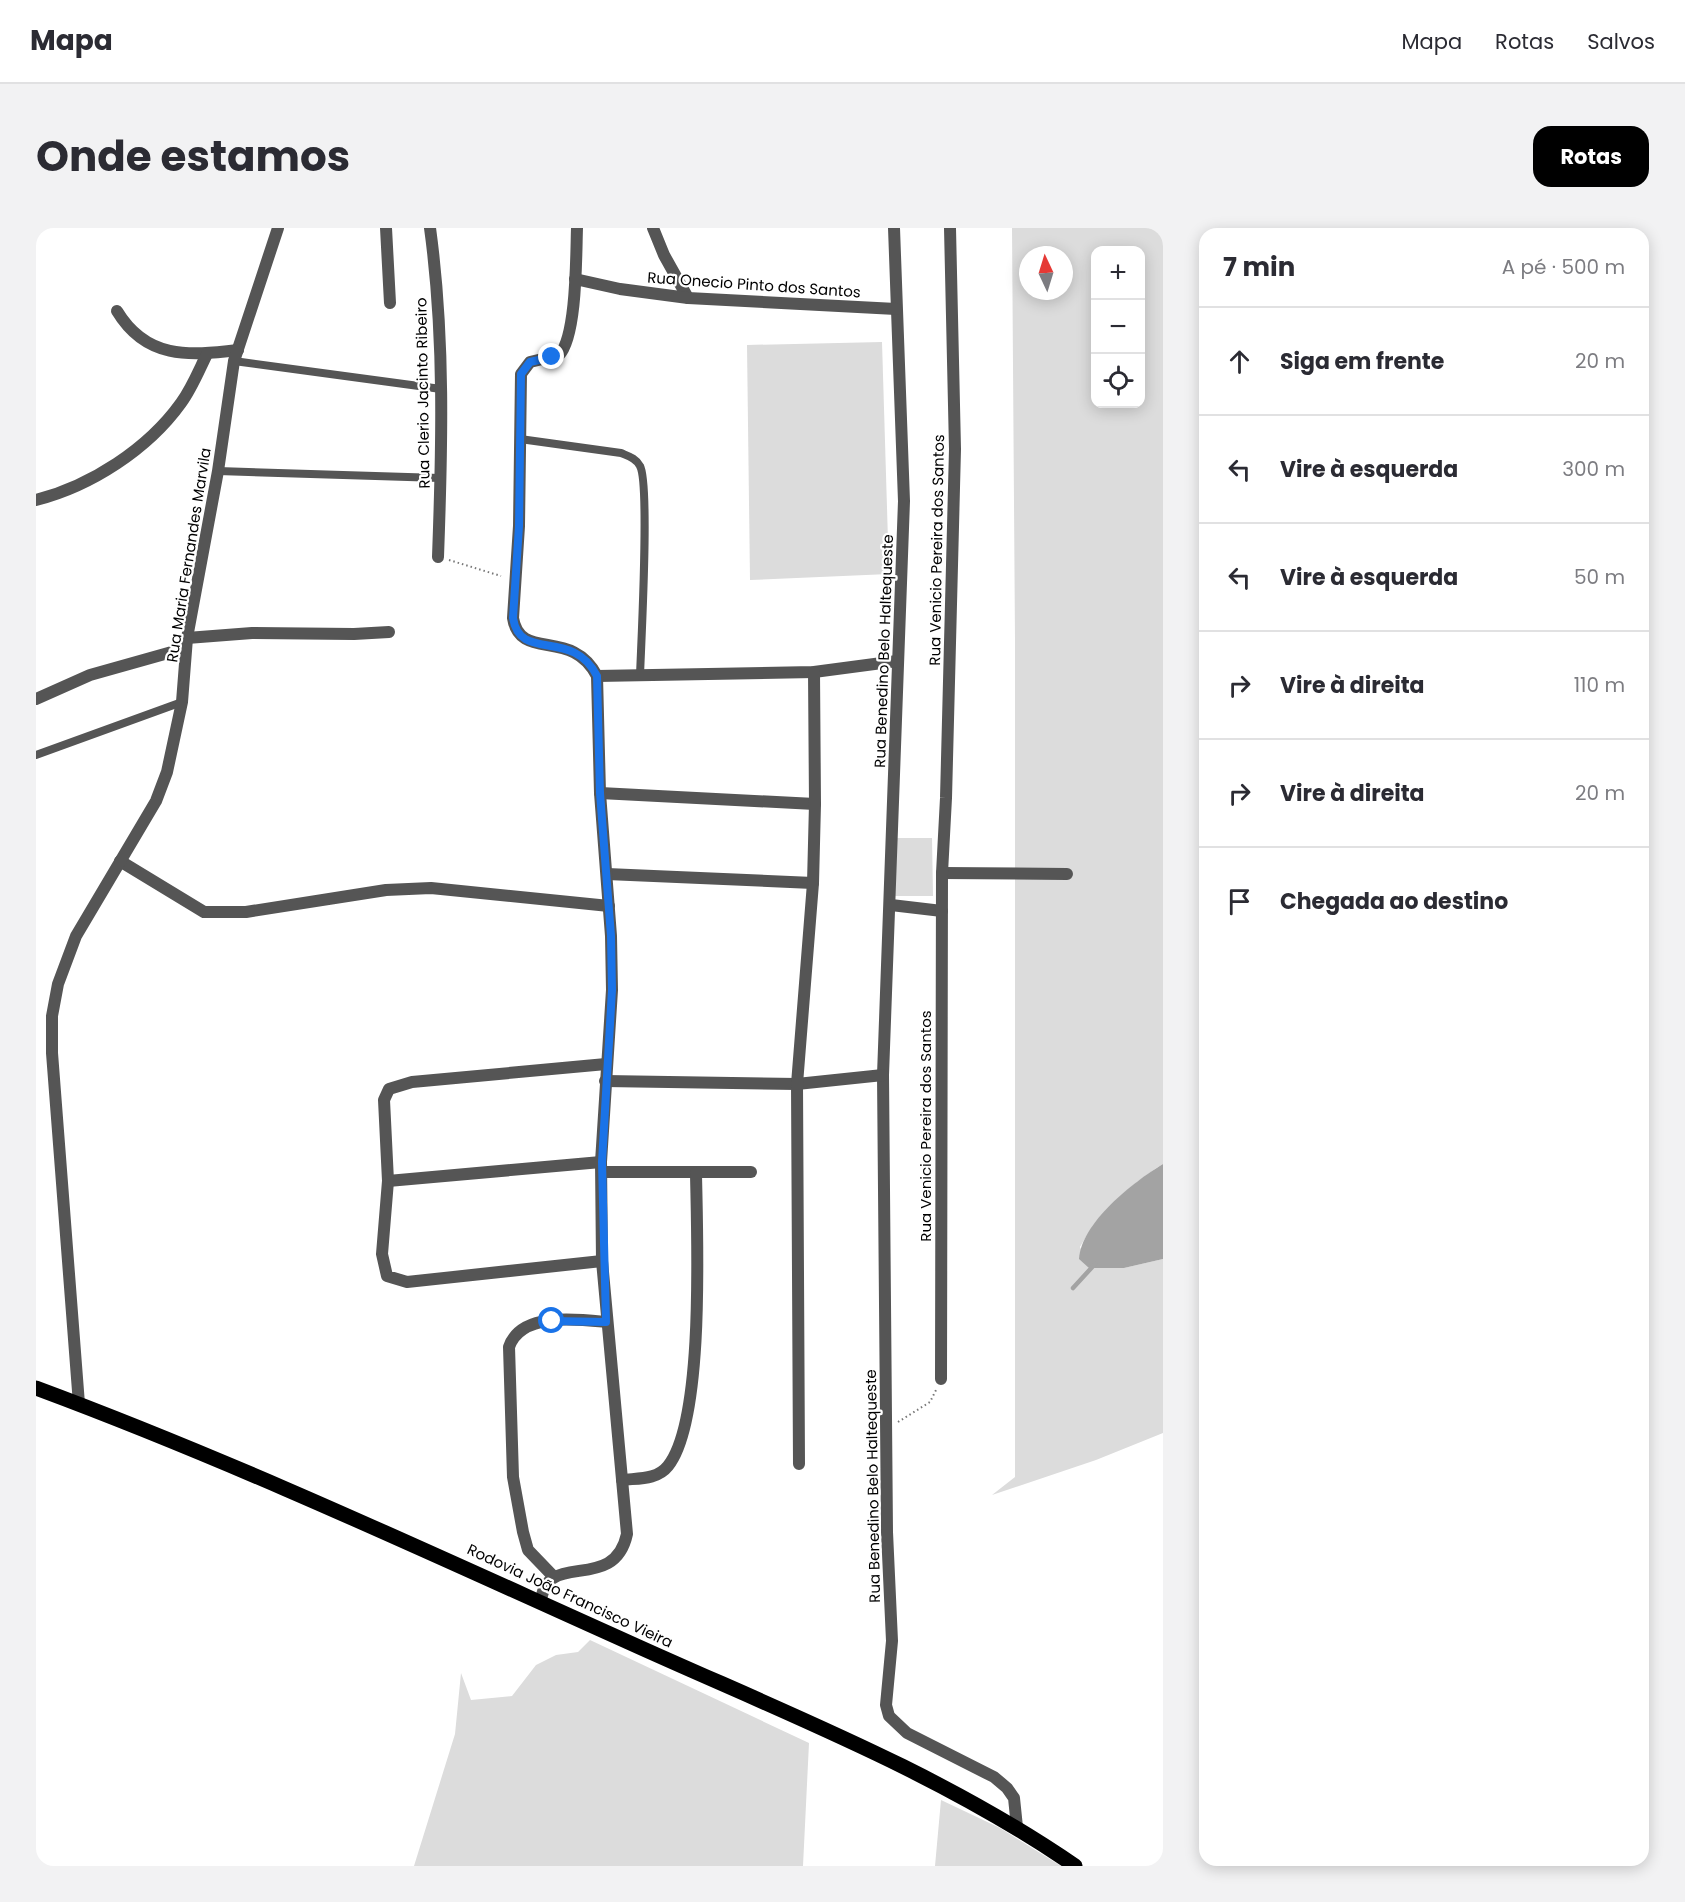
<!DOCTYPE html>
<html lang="pt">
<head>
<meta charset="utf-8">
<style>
	body { margin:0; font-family:Poppins,sans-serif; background:#f2f2f3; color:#2b2b33 }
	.controls { position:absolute; right:18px; top:18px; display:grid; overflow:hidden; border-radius:12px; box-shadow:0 3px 15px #0003 }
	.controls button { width:54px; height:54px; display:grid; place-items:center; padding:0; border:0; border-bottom:2px solid #e1e1e2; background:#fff; color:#2b2b33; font:30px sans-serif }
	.compass { position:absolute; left:983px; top:18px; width:54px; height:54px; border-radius:50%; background:#fff; box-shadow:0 3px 15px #0003; rotate:356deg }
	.stop { position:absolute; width:18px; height:18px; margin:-14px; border:4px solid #1a73e8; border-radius:50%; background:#fff }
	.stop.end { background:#1a73e8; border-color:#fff; box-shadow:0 2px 6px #0008 }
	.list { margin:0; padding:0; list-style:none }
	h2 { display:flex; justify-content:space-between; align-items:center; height:78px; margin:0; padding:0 24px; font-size:26px }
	h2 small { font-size:20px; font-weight:400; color:#7c7c81 }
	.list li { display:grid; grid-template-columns:39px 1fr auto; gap:18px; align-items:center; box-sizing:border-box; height:108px; padding:0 24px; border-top:2px solid #e1e1e2 }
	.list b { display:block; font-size:22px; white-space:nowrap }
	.list em { font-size:20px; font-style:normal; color:#7c7c81 }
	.icon { flex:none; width:33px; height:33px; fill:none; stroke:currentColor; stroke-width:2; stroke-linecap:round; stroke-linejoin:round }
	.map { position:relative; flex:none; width:1127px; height:1638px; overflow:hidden; border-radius:18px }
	header { display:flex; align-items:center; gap:36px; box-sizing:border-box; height:84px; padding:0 30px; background:#fff; border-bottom:2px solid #e1e1e2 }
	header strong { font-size:28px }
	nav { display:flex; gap:33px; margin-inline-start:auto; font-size:21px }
	.intro { display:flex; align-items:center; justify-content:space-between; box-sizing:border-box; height:144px; padding:0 36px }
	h1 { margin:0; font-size:42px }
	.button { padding:15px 27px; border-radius:18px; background:#000; color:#fff; font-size:21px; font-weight:700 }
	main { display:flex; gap:36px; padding:0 36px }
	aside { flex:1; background:#fff; border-radius:18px; box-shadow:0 3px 15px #0003 }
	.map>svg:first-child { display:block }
</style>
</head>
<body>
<header>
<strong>Mapa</strong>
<nav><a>Mapa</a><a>Rotas</a><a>Salvos</a></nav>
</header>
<div class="intro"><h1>Onde estamos</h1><a class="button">Rotas</a></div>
<main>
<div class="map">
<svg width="1127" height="1638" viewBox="0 0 1127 1638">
	<rect width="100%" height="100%" fill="#fff"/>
	<g fill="#dcdcdc" fill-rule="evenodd">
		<path d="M 976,0 L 1127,0 L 1127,936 C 1094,956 1063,985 1044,1019 L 1053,1040 L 1088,1040 L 1127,1031 L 1127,1205 L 1060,1232 L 956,1267 L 979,1249 L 979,413 ZM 1060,22 L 1104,22 L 1104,176 L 1060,176 ZM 992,27 L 1028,27 L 1028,63 L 992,63 Z"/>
		<path d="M 846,114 L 853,346 L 714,352 L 711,117 Z"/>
		<path d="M 860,610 L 896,610 L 897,668 L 859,668 Z"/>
		<path d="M 554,1412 L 773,1515 L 767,1638 L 378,1638 L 419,1506 L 425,1445 L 435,1472 L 476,1468 L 500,1437 L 520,1427 L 542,1424 Z"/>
		<path d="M 905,1572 L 964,1600 L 1025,1638 L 899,1638 Z"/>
	</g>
	<path fill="#a3a3a3" d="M 1127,936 L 1127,1031 L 1088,1040 L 1053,1040 L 1043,1031 C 1045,995 1097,954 1127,936 Z"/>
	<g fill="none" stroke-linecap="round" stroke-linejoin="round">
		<path stroke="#a3a3a3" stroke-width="4.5" d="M 1037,1060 L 1059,1036"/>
		<g stroke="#777" stroke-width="2" stroke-dasharray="1.5 3" stroke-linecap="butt">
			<path d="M 413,332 L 465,348"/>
			<path d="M 862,1194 L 894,1174 L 900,1162"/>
		</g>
		<g stroke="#555" stroke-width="8">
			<path d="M 198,133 L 405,161"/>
			<path d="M 484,211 L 585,225 C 592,228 600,230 604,238 C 614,256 605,416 604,448"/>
			<path d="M 182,243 L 404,250"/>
			<path d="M 0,527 L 146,474"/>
		</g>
		<g stroke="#555" stroke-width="12">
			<path d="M 350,0 L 354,75"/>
			<path d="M 394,0 C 409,109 406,220 402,329"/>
			<path d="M 617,0 L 628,27 L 652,70"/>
			<path d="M 858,0 L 868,273 L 847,847 L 851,1304 L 856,1413 L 850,1477 L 853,1488 L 871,1505 L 958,1549 L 971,1560 L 978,1570 L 981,1599"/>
			<path d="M 539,51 L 584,61 L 652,70 L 860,81"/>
			<path d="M 81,83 C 110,131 152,128 202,122"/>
			<path d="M 0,272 C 55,258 112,221 145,175 C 156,160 163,142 171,126"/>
			<path d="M 151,410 L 216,405 L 318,406 L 353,404"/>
			<path d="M 561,448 L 778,444 L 861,433"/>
			<path d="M 0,471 L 54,447 L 150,420"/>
			<path d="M 564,565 L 779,576"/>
			<path d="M 84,633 L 168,684 L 210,684 L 350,662 L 395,660 L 573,678"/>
			<path d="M 906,645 L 1031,646"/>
			<path d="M 571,646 L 777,655"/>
			<path d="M 855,677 L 906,683"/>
			<path d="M 569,853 L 761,856 L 847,847"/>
			<path d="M 566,944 L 715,944"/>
			<path d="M 352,953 L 565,934"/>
			<path d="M 566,1033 L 371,1054 L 351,1048 L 346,1026 L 352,953 L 348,872 L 353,861 L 376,854 L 570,836"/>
			<path d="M 905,1151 L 906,645 L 910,570 L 919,221 L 914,0"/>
			<path d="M 43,1176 L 16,825 L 16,788 L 22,756 L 40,708 L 120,573 L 131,544 L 146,474 L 151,410 L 182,243 L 198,133 L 242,0"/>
			<path d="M 763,1236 L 761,856 L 777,655 L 779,576 L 778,444"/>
			<path d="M 586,1252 C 602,1250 621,1252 632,1238 C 669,1192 661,1007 660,945"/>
			<path d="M 517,1348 L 492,1322 L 487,1304 L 477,1249 L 473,1119 C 485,1084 540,1091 570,1094"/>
			<path d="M 505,1375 C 508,1320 578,1367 591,1306 L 566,1033 L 565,934 L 576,762 L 575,708 L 564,565 L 561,448 C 536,399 484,434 477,390 L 483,298 L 485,146 L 494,134 L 523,127 C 541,109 540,27 541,0"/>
		</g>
		<path stroke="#000" stroke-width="15" d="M 0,1160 C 202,1235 396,1326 592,1414 C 744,1483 901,1543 1039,1638"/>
	</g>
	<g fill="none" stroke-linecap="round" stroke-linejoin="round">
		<path stroke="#1a73e8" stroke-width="8" d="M 516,129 L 494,134 L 485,146 L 483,298 L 477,390 C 484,435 536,399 561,448 L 564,565 L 575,708 L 576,762 L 566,934 L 570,1094 L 516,1093"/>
	</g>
	<g text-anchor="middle" stroke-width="4.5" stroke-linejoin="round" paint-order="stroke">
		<g font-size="15" fill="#000" stroke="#fff">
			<text transform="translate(718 57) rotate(4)" y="5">Rua Onecio Pinto dos Santos</text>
			<text transform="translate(387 165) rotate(-91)" y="5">Rua Clerio Jacinto Ribeiro</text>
			<text transform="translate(901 322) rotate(-89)" y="5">Rua Venicio Pereira dos Santos</text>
			<text transform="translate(153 327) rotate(-81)" y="5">Rua Maria Fernandes Marvila</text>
			<text transform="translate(848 423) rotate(-88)" y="5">Rua Benedino Belo Haltequeste</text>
			<text transform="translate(890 898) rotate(-90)" y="5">Rua Venicio Pereira dos Santos</text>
			<text transform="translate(837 1258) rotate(-91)" y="5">Rua Benedino Belo Haltequeste</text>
			<text transform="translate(534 1368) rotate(25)" y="5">Rodovia João Francisco Vieira</text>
		</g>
	</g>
</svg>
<div class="controls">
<button>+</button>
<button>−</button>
<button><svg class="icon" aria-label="locate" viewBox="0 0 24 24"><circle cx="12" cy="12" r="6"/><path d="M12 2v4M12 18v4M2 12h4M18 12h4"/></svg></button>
</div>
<svg class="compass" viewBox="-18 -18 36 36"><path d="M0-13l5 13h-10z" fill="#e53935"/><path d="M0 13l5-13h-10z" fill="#7c7c81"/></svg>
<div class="stop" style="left:516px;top:1093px"></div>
<div class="stop end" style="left:516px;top:129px"></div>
</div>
<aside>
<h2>7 min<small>A pé · 500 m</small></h2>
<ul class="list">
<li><svg class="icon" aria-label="ahead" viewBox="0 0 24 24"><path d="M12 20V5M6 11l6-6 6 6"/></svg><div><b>Siga em frente</b></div><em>20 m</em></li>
<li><svg class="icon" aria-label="left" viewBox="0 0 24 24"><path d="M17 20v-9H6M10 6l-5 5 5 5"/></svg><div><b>Vire à esquerda</b></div><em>300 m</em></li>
<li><svg class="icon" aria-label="left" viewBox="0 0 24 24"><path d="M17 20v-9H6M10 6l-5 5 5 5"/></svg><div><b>Vire à esquerda</b></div><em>50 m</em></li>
<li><svg class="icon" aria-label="right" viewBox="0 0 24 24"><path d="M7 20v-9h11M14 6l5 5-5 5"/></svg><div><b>Vire à direita</b></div><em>110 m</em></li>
<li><svg class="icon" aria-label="right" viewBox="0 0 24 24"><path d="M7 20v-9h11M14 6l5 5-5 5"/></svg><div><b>Vire à direita</b></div><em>20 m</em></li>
<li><svg class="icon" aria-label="arrive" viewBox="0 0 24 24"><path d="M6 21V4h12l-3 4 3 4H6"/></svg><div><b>Chegada ao destino</b></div></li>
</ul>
</aside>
</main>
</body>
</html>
